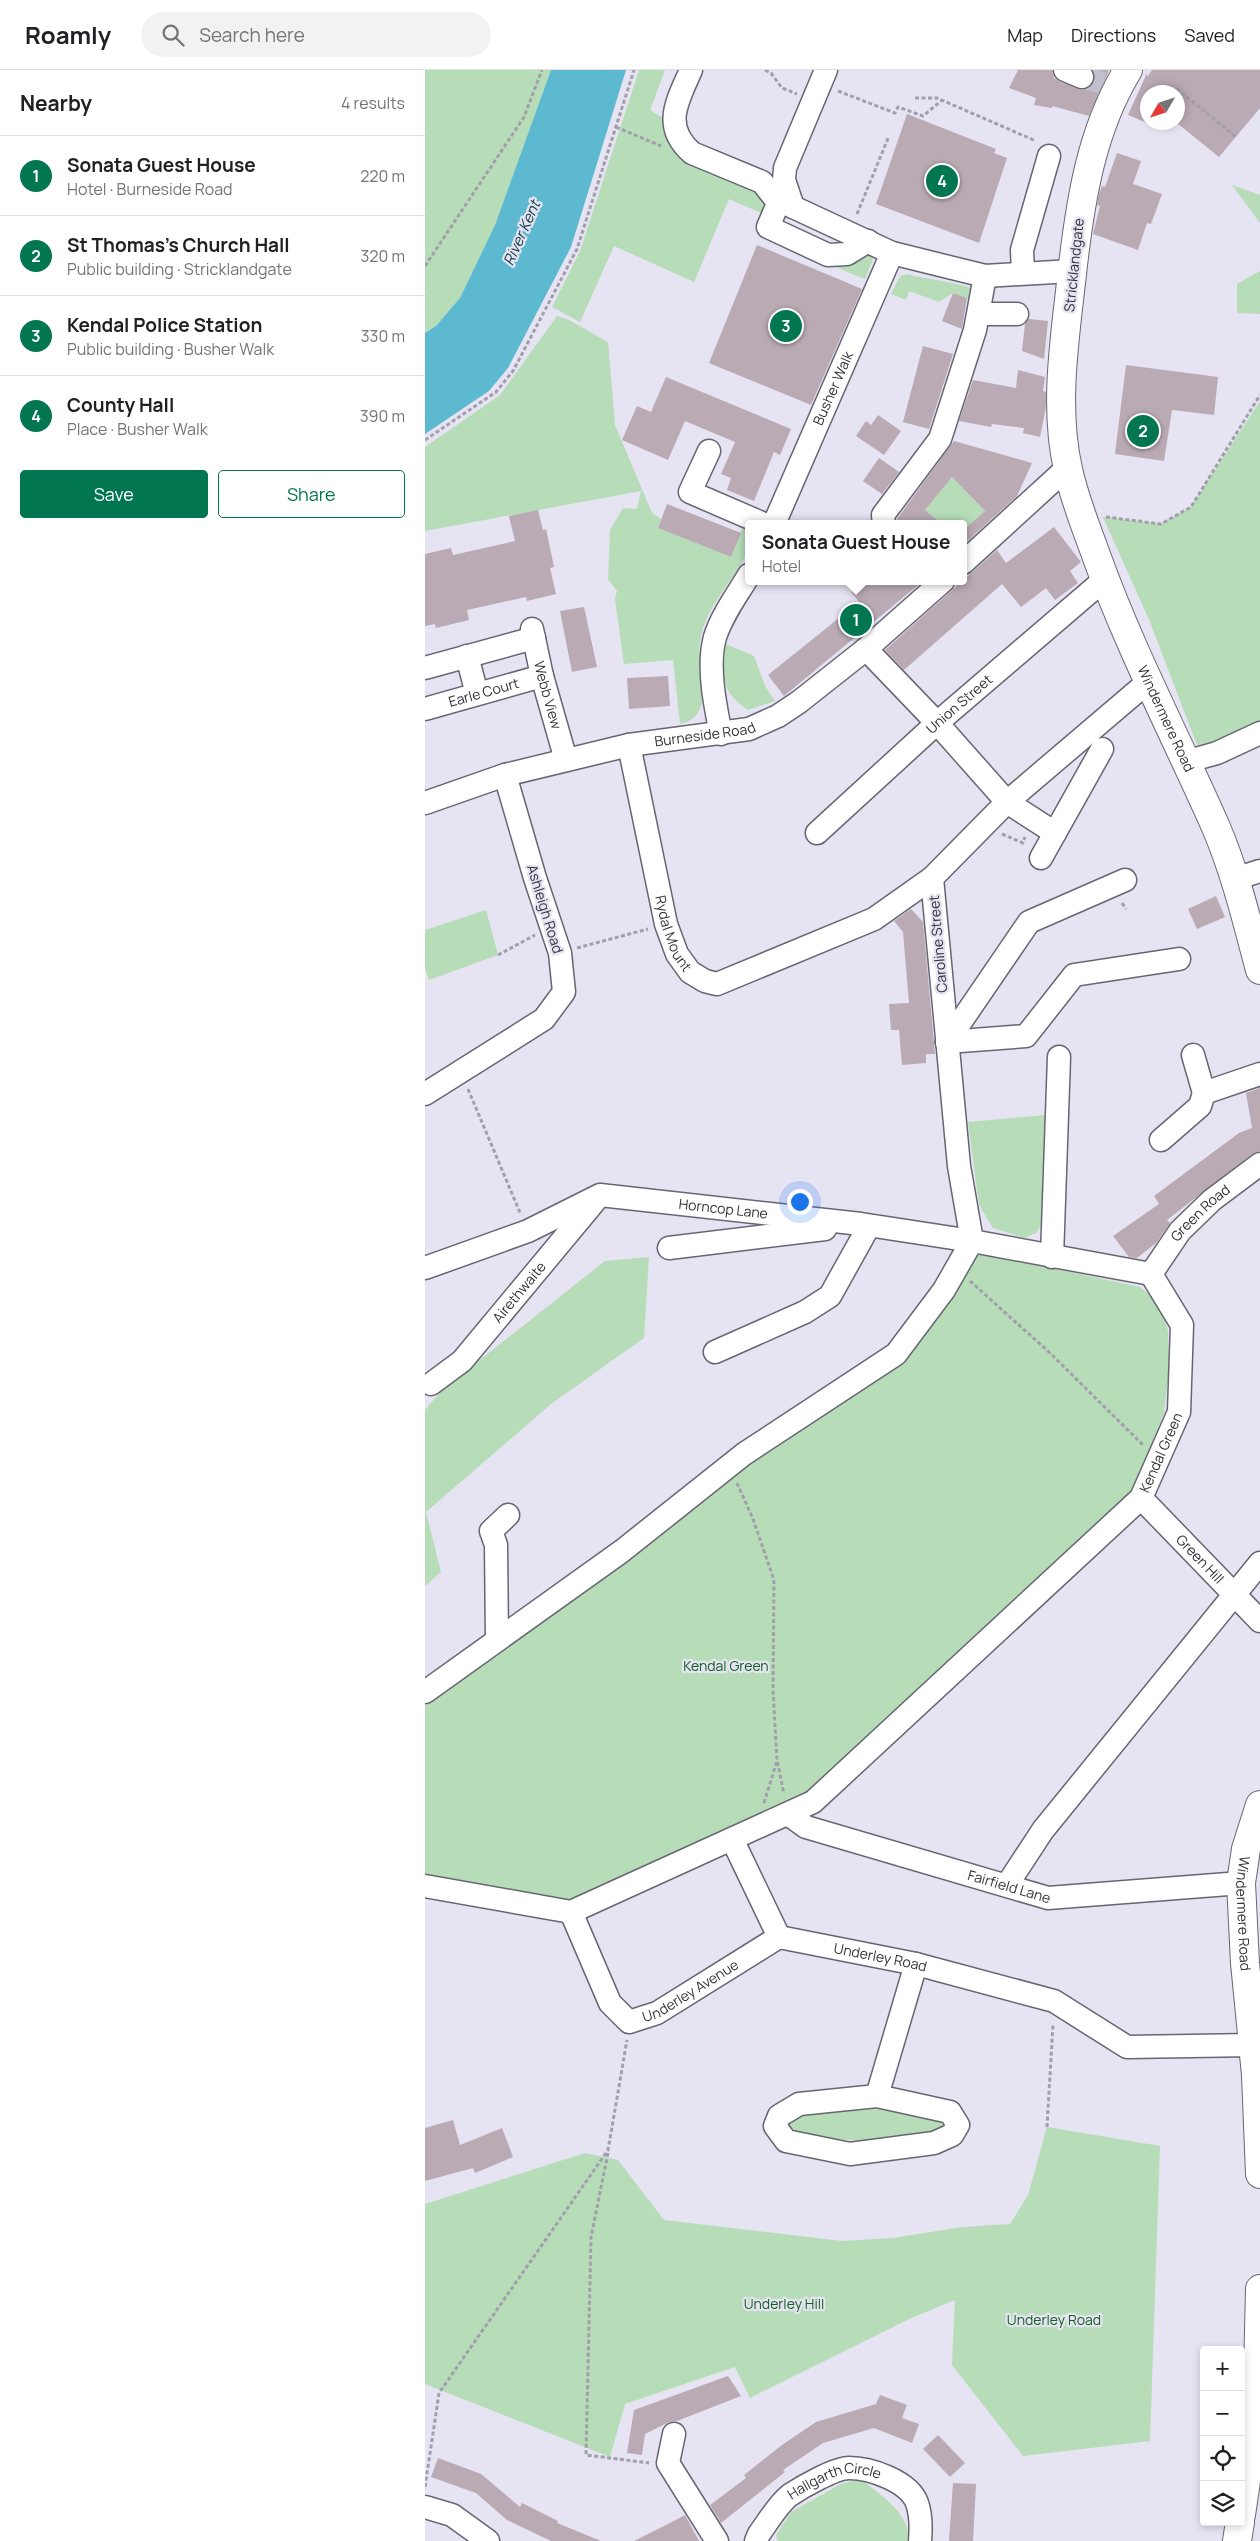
<!DOCTYPE html>
<html lang="en">
<head>
<meta charset="utf-8">
<style>
	body { margin:0; font-family:Manrope,sans-serif; background:#f2f2f2; color:#202124 }
	.controls { position:absolute; right:15px; bottom:15px; display:grid; overflow:hidden; border-radius:5px; box-shadow:0 2px 8px #0003 }
	.controls button { width:45px; height:45px; display:grid; place-items:center; padding:0; border:0; border-bottom:1px solid #e0e0e0; background:#fff; color:#202124; font:25px sans-serif }
	.compass { position:absolute; left:715px; top:15px; width:45px; height:45px; border-radius:50%; background:#fff; box-shadow:0 2px 8px #0003; rotate:231deg }
	.you { position:absolute; left:374px; top:1131px; width:18px; height:18px; margin:-12px; border:4px solid #fff; border-radius:50%; background:#1a73e8; box-shadow:0 0 0 8px #1a73e833 }
	.badge { display:grid; place-items:center; width:32px; height:32px; border-radius:50%; background:#017651; color:#fff; font-size:16px; font-weight:700 }
	.pin { position:absolute; translate:-50% -50%; border:2px solid #fff; box-shadow:0 1px 5px #0006 }
	.popup { position:absolute; left:320px; top:450px; width:222px; height:65px; box-sizing:border-box; display:grid; place-content:center; border-radius:5px; background:#fff; filter:drop-shadow(0 1px 4px #0005); font-size:16px; white-space:nowrap; color:#757577 }
	.popup b { font-size:19px; color:#202124 }
	.popup::after { content:''; position:absolute; left:50%; top:100%; margin-left:-10px; border:10px solid transparent; border-top-color:#fff }
	.list { margin:0; padding:0; list-style:none }
	h2 { display:flex; justify-content:space-between; align-items:center; height:65px; margin:0; padding:0 20px; font-size:21px }
	h2 small { font-size:16px; font-weight:400; color:#757577 }
	.list li { display:grid; grid-template-columns:32px 1fr auto; gap:15px; align-items:center; box-sizing:border-box; height:80px; padding:0 20px; border-top:1px solid #e0e0e0 }
	.list b { display:block; font-size:19px; white-space:nowrap }
	.list p { margin:0; font-size:16px; white-space:nowrap; color:#757577 }
	.list em { font-size:16px; font-style:normal; color:#757577 }
	.actions { display:flex; gap:10px; padding:15px 20px }
	.actions a { flex:1; padding:11px 0; border:1px solid #017651; border-radius:5px; text-align:center; font-size:18px; color:#017651 }
	.actions .main { background:#017651; color:#fff }
	.icon { flex:none; width:28px; height:28px; fill:none; stroke:currentColor; stroke-width:2; stroke-linecap:round; stroke-linejoin:round }
	.map { position:relative; flex:none; width:835px; height:2471px; overflow:hidden }
	header { display:flex; align-items:center; gap:30px; box-sizing:border-box; height:70px; padding:0 25px; background:#fff; border-bottom:1px solid #e0e0e0 }
	header strong { font-size:24px }
	nav { display:flex; gap:28px; margin-inline-start:auto; font-size:18px }
	.search { width:350px; height:45px; background:#f2f2f2; display:flex; align-items:center; gap:12px; box-sizing:border-box; padding:0 18px; border-radius:28px; color:#757577; font-size:19px }
	main { display:flex }
	aside { flex:1; background:#fff }
	.map>svg:first-child { display:block }
</style>
</head>
<body>
<header>
<strong>Roamly</strong>
<div class="search"><svg class="icon" aria-label="search" viewBox="0 0 24 24"><circle cx="10" cy="10" r="6"/><path d="M15 15l6 6"/></svg>Search here</div>
<nav><a>Map</a><a>Directions</a><a>Saved</a></nav>
</header>
<main>
<aside>
<h2>Nearby<small>4 results</small></h2>
<ul class="list">
<li><span class="badge">1</span><div><b>Sonata Guest House</b><p>Hotel · Burneside Road</p></div><em>220 m</em></li>
<li><span class="badge">2</span><div><b>St Thomas's Church Hall</b><p>Public building · Stricklandgate</p></div><em>320 m</em></li>
<li><span class="badge">3</span><div><b>Kendal Police Station</b><p>Public building · Busher Walk</p></div><em>330 m</em></li>
<li><span class="badge">4</span><div><b>County Hall</b><p>Place · Busher Walk</p></div><em>390 m</em></li>
</ul>
<div class="actions"><a class="main">Save</a><a>Share</a></div>
</aside>
<div class="map">
<svg width="835" height="2471" viewBox="0 0 835 2471">
	<rect width="100%" height="100%" fill="#e6e3f3"/>
	<g fill="#b6ddb7">
		<path d="M 0,0 L 126,0 L 70,155 L 35,228 L 11,256 L 0,263 Z"/>
		<path d="M 214,0 L 240,0 L 225,40 L 241,50 L 257,90 L 346,130 L 341,145 L 304,129 L 269,212 L 189,176 L 155,252 L 127,237 L 155,181 Z"/>
		<path d="M 807,115 L 835,125 L 835,153 Z"/>
		<path d="M 450,184 L 440,209 L 408,196 Z"/>
		<path d="M 835,201 L 835,244 L 812,243 L 812,214 Z"/>
		<path d="M 482,204 C 503,210 529,211 548,219 L 551,232 L 528,223 L 514,232 L 484,221 L 481,230 L 466,224 L 475,206 Z"/>
		<path d="M 132,246 L 144,250 L 183,272 L 190,355 L 227,443 L 236,449 L 233,458 L 306,487 L 318,457 L 323,461 C 323,467 325,475 323,480 C 310,511 281,534 275,571 C 271,600 293,646 255,654 L 248,590 L 199,594 L 190,529 L 192,521 L 183,509 L 185,460 L 198,438 L 212,439 L 216,421 L 0,461 L 0,377 L 75,325 Z"/>
		<path d="M 835,331 L 835,652 L 807,667 L 772,675 L 725,552 L 678,447 L 736,454 L 766,437 Z"/>
		<path d="M 527,407 L 560,441 L 539,461 L 538,454 L 517,454 L 500,440 Z"/>
		<path d="M 301,574 L 329,586 L 340,616 L 350,631 L 323,640 C 294,621 298,605 301,574 Z"/>
		<path d="M 61,840 L 73,885 L 4,910 L 0,899 L 0,860 Z"/>
		<path d="M 620,1045 L 621,1147 L 611,1163 L 599,1168 L 568,1158 L 554,1135 L 543,1052 Z"/>
		<path d="M 552,1182 L 715,1217 L 735,1233 L 743,1261 L 744,1300 L 739,1343 L 704,1431 L 522,1592 L 382,1722 L 144,1833 L 0,1809 L 0,1636 L 203,1486 L 306,1401 L 475,1287 Z"/>
		<path d="M 224,1187 L 219,1268 L 126,1334 L 1,1442 L 16,1502 L 0,1516 L 0,1340 L 18,1319 L 180,1191 Z"/>
		<path d="M 448,2038 L 512,2049 L 519,2053 L 516,2060 L 469,2073 L 380,2067 L 364,2056 L 365,2050 L 373,2046 Z"/>
		<path d="M 622,2057 L 735,2076 L 725,2371 L 598,2386 L 527,2295 L 530,2230 L 484,2249 L 325,2328 L 310,2297 L 200,2334 L 185,2387 L 0,2314 L 0,2134 L 160,2083 L 193,2090 L 239,2150 L 417,2171 L 468,2168 L 537,2157 L 585,2154 L 603,2125 Z"/>
		<path d="M 435,2409 C 452,2422 489,2446 482,2471 L 353,2471 L 351,2465 L 366,2442 L 416,2414 Z"/>
	</g>
	<path fill="#5cb9d0" d="M 126,0 L 201,0 L 146,177 L 83,298 L 64,321 L 0,364 L 0,263 L 11,256 L 35,228 L 70,155 Z"/>
	<g fill="#baaab4">
		<path d="M 593,0 L 627,0 L 629,8 L 635,12 L 658,20 L 669,12 L 668,0 L 684,0 L 664,46 L 627,36 L 627,38 L 609,35 L 611,28 L 584,18 Z"/>
		<path d="M 727,0 L 835,0 L 835,38 L 794,87 L 752,53 L 752,22 L 722,22 L 722,53 L 703,45 L 722,3 L 722,7 Z"/>
		<path d="M 482,44 L 571,79 L 569,83 L 582,88 L 554,173 L 451,134 Z"/>
		<path d="M 692,83 L 716,91 L 708,114 L 737,124 L 726,154 L 722,153 L 713,180 L 668,164 L 675,136 L 672,135 L 674,124 L 677,116 L 680,117 Z"/>
		<path d="M 332,175 L 437,219 L 386,335 L 284,293 Z"/>
		<path d="M 528,223 L 542,228 L 537,259 L 517,251 Z"/>
		<path d="M 604,249 L 623,251 L 619,289 L 597,281 L 600,254 Z"/>
		<path d="M 498,276 L 528,284 L 504,359 L 478,352 Z"/>
		<path d="M 701,295 L 793,307 L 789,345 L 747,340 L 739,391 L 690,384 Z"/>
		<path d="M 593,300 L 620,307 L 618,321 L 621,322 L 621,337 L 615,367 L 598,363 L 599,358 L 567,354 L 566,357 L 534,351 L 548,310 L 591,318 Z"/>
		<path d="M 241,307 L 366,359 L 355,385 L 349,382 L 329,431 L 302,420 L 306,408 L 296,404 L 310,372 L 260,351 L 243,390 L 197,370 L 212,336 L 226,342 Z"/>
		<path d="M 453,345 L 476,361 L 459,385 L 431,366 L 441,351 L 446,355 Z"/>
		<path d="M 529,371 L 607,393 L 592,426 L 538,475 L 538,461 L 560,441 L 527,407 L 500,440 L 517,454 L 472,454 L 472,449 Z"/>
		<path d="M 454,388 L 474,402 L 457,424 L 438,411 Z"/>
		<path d="M 242,434 L 316,463 L 306,487 L 233,458 Z"/>
		<path d="M 113,440 L 118,460 L 121,459 L 129,497 L 125,498 L 131,524 L 102,531 L 101,527 L 42,540 L 44,550 L 11,558 L 10,554 L 0,556 L 0,484 L 26,478 L 28,485 L 90,471 L 84,446 Z"/>
		<path d="M 629,457 L 656,492 L 645,501 L 653,513 L 630,530 L 621,518 L 596,537 L 577,514 L 479,600 L 460,580 L 572,480 L 581,493 Z"/>
		<path d="M 439,511 L 498,511 L 359,626 L 343,605 L 434,532 L 426,522 Z"/>
		<path d="M 159,537 L 172,597 L 147,602 L 135,541 Z"/>
		<path d="M 243,606 L 245,636 L 204,639 L 202,608 Z"/>
		<path d="M 791,826 L 800,847 L 772,859 L 763,839 Z"/>
		<path d="M 486,839 L 498,852 L 510,984 L 501,984 L 501,993 L 477,995 L 474,960 L 466,960 L 464,934 L 484,933 L 478,862 L 469,851 Z"/>
		<path d="M 835,1018 L 835,1081 L 827,1084 L 742,1150 L 745,1153 L 731,1173 L 712,1188 L 704,1187 L 688,1166 L 734,1134 L 729,1126 L 814,1063 L 827,1058 L 821,1023 Z"/>
		<path d="M 28,2050 L 35,2075 L 77,2058 L 88,2087 L 50,2103 L 48,2098 L 0,2111 L 0,2058 Z"/>
		<path d="M 303,2306 L 316,2326 L 252,2351 L 244,2352 L 220,2364 L 217,2385 L 202,2383 L 209,2340 Z"/>
		<path d="M 455,2325 L 482,2335 L 477,2348 L 494,2354 L 487,2373 L 449,2358 L 398,2373 L 358,2400 L 360,2402 L 296,2453 L 285,2435 L 321,2408 L 319,2405 L 357,2375 L 391,2352 L 451,2334 Z"/>
		<path d="M 513,2365 L 540,2393 L 525,2407 L 498,2379 Z"/>
		<path d="M 13,2388 L 56,2404 L 95,2437 L 97,2433 L 133,2451 L 132,2453 L 176,2471 L 126,2471 L 82,2450 L 51,2423 L 6,2407 Z"/>
		<path d="M 528,2413 L 551,2414 L 548,2471 L 524,2471 Z"/>
		<path d="M 260,2445 L 274,2471 L 209,2471 L 245,2453 Z"/>
	</g>
	<g fill="none" stroke-linecap="round" stroke-linejoin="round">
		<path stroke="#c2bfcd" stroke-width="22" stroke-dasharray="22 11" stroke-linecap="butt" d="M 657,7 L 678,13"/>
		<g stroke="#676573" stroke-width="25">
			<g id="minor">
				<path d="M 266,0 C 253,30 236,56 267,83 L 337,112 L 348,126 L 368,137 L 467,183 L 560,206 L 647,201"/>
				<path d="M 640,0 L 657,7"/>
				<path d="M 355,129 L 343,157 L 403,185 L 422,184 L 443,171"/>
				<path d="M 368,137 L 359,110 L 360,98 L 401,0"/>
				<path d="M 598,202 L 597,180 L 624,86"/>
				<path d="M 554,244 L 592,244"/>
				<path d="M 284,381 L 265,422 L 339,454"/>
				<path id="s1" d="M 349,454 L 467,183"/>
				<path d="M 459,454 L 458,445 L 515,369 L 550,260 L 560,206"/>
				<path d="M 538,493 L 642,398"/>
				<path id="s2" d="M 107,559 L 117,606 L 141,690"/>
				<path d="M 441,579 L 512,653 L 582,732 L 630,763 L 677,679"/>
				<path d="M 42,586 L 52,624"/>
				<path d="M 0,598 L 109,568"/>
				<path id="s3" d="M 0,639 L 117,606"/>
				<path d="M 296,664 C 290,635 282,596 290,567 C 297,545 312,525 324,505"/>
				<path id="s4" d="M 204,675 L 241,854 L 252,884 L 265,902 L 280,911 L 292,914 L 449,849 L 507,808"/>
				<path d="M 760,692 L 792,683 L 835,663"/>
				<path id="s5" d="M 0,733 L 80,705 L 204,675 L 324,659 L 353,646 L 374,632 L 441,579 L 518,511"/>
				<path id="s6" d="M 392,763 L 512,653 L 680,509"/>
				<path d="M 616,788 L 630,763"/>
				<path d="M 810,809 L 835,801"/>
				<path d="M 522,972 L 601,966 L 649,905 L 754,889"/>
				<path d="M 522,972 L 604,852 L 700,810"/>
				<path d="M 768,985 L 779,1023"/>
				<path d="M 0,1024 L 119,949 L 139,922 L 135,883 L 110,808 L 80,705"/>
				<path d="M 736,1070 L 775,1036 L 779,1023 L 835,1004"/>
				<path d="M 244,1178 L 400,1159"/>
				<path d="M 627,1187 L 634,987"/>
				<path id="s7" d="M 0,1198 L 103,1161 L 175,1125 L 436,1154 L 547,1171 L 726,1204"/>
				<path id="s8" d="M 726,1204 L 755,1161 L 787,1130 L 835,1094"/>
				<path d="M 290,1282 L 380,1242 L 405,1226 L 444,1156"/>
				<path id="s9" d="M 6,1314 L 37,1291 L 170,1131"/>
				<path id="s10" d="M 716,1428 L 835,1551"/>
				<path d="M 72,1570 L 71,1475 L 66,1461 L 83,1445"/>
				<path d="M 0,1622 L 197,1481 L 319,1384 L 471,1284 L 519,1220 L 547,1171 L 534,1096 L 507,808 L 582,732 L 724,611"/>
				<path id="s11" d="M 363,1744 L 381,1757 L 623,1828 L 816,1813"/>
				<path id="s12" d="M 307,1769 L 354,1867 L 491,1894 L 629,1931 L 702,1977 L 829,1975"/>
				<path d="M 582,1815 L 618,1760 L 835,1493"/>
				<path id="s13" d="M 0,1816 L 146,1842 L 388,1732 L 716,1428 L 754,1342 L 757,1255 L 726,1204"/>
				<path id="s14" d="M 146,1842 L 185,1933 L 204,1952 L 232,1943 L 354,1867"/>
				<path d="M 452,2026 L 525,2042 L 533,2055 L 527,2065 L 509,2073 L 425,2084 L 361,2071 L 350,2056 L 354,2046 L 374,2034 L 452,2026 L 491,1894"/>
				<path d="M 249,2364 L 243,2393 L 292,2471"/>
				<path d="M 0,2437 L 27,2445 L 63,2471"/>
				<path id="s15" d="M 331,2471 L 334,2464 C 343,2452 353,2434 365,2425 C 377,2417 410,2398 424,2398 C 445,2398 484,2411 492,2433 C 496,2444 496,2459 495,2471"/>
			</g>
		</g>
		<g stroke="#676573" stroke-width="30">
			<g id="highway">
				<path id="s16" d="M 703,0 C 667,59 656,127 648,195 C 641,261 628,334 643,399 C 649,428 661,457 671,485 C 704,577 750,665 790,755 C 810,801 822,851 835,900"/>
				<path id="s17" d="M 835,1735 L 821,1779 L 816,1813 L 820,1893 L 831,2005 L 835,2104"/>
				<path d="M 816,2445 L 828,2363 L 833,2303 L 835,2219"/>
				<path d="M 812,2471 L 815,2452"/>
			</g>
		</g>
		<g stroke="#a19fab" stroke-width="3" stroke-dasharray="4 2.5" stroke-linecap="butt">
			<path d="M 340,0 L 346,3 L 357,18 L 372,24"/>
			<path d="M 413,21 L 470,43 L 473,37 L 498,46 L 517,30"/>
			<path d="M 747,22 L 751,18 L 811,67"/>
			<path d="M 490,28 L 512,28 L 611,71"/>
			<path d="M 191,57 L 236,76"/>
			<path d="M 432,144 L 464,66"/>
			<path d="M 0,196 L 99,47 L 117,0"/>
			<path d="M 0,370 L 71,322 L 88,301 L 152,179 L 209,0"/>
			<path d="M 681,447 L 736,454 L 766,437 L 835,325"/>
			<path d="M 577,764 L 598,773 L 600,767"/>
			<path d="M 697,833 L 701,839"/>
			<path d="M 152,878 L 223,859"/>
			<path d="M 73,885 L 110,865"/>
			<path d="M 43,1019 L 96,1145"/>
			<path d="M 545,1211 L 625,1283 L 718,1375"/>
			<path d="M 312,1413 L 328,1449 L 349,1510 L 348,1620 L 352,1690 L 359,1724"/>
			<path d="M 339,1733 L 352,1691"/>
			<path d="M 622,2057 L 628,1954"/>
			<path d="M 183,2083 L 166,2167 L 161,2385 L 224,2393"/>
			<path d="M 0,2417 L 14,2323 L 183,2080 L 202,1970"/>
		</g>
		<use href="#minor" stroke="#fff" stroke-width="22"/>
		<use href="#highway" stroke="#fff" stroke-width="28"/>
	</g>
	<g text-anchor="middle" stroke-width="4.5" stroke-linejoin="round" paint-order="stroke">
		<g font-size="14" fill="#323137" stroke="#e6e3f3">
			<text transform="translate(649 195) rotate(-84)" y="5">Stricklandgate</text>
			<text dy="5" stroke="none"><textPath href="#s1" startOffset="148">Busher Walk</textPath></text>
			<text dy="5" stroke="none"><textPath href="#s3" startOffset="61">Earle Court</textPath></text>
			<text dy="5" stroke="none"><textPath href="#s2" startOffset="68">Webb View</textPath></text>
			<text dy="5" stroke="none"><textPath href="#s6" startOffset="192">Union Street</textPath></text>
			<text dy="5" stroke="none"><textPath href="#s16" startOffset="678">Windermere Road</textPath></text>
			<text dy="5" stroke="none"><textPath href="#s5" startOffset="289">Burneside Road</textPath></text>
			<text transform="translate(120 839) rotate(73)" y="5">Ashleigh Road</text>
			<text dy="5" stroke="none"><textPath href="#s4" startOffset="194">Rydal Mount</textPath></text>
			<text transform="translate(513 874) rotate(-95)" y="5">Caroline Street</text>
			<text dy="5" stroke="none"><textPath href="#s7" startOffset="314">Horncop Lane</textPath></text>
			<text dy="5" stroke="none"><textPath href="#s8" startOffset="79">Green Road</textPath></text>
			<text dy="5" stroke="none"><textPath href="#s9" startOffset="128">Airethwaite</textPath></text>
			<text dy="5" stroke="none"><textPath href="#s13" startOffset="911">Kendal Green</textPath></text>
			<text dy="5" stroke="none"><textPath href="#s10" startOffset="85">Green Hill</textPath></text>
			<text dy="5" stroke="none"><textPath href="#s11" startOffset="234">Fairfield Lane</textPath></text>
			<text dy="5" stroke="none"><textPath href="#s17" startOffset="111">Windermere Road</textPath></text>
			<text dy="5" stroke="none"><textPath href="#s12" startOffset="212">Underley Road</textPath></text>
			<text dy="5" stroke="none"><textPath href="#s14" startOffset="195">Underley Avenue</textPath></text>
			<text dy="5" stroke="none"><textPath href="#s15" startOffset="106">Hallgarth Circle</textPath></text>
		</g>
		<g font-size="14" fill="#136220" stroke="#e6e3f3">
			<text x="301" y="1601">Kendal Green</text>
			<text x="359" y="2239">Underley Hill</text>
			<text x="629" y="2255">Underley Road</text>
		</g>
		<g font-size="15" font-style="italic" fill="#093740" stroke="#e6e3f3">
			<text transform="translate(97 163) rotate(-66)" y="5">River Kent</text>
		</g>
	</g>
</svg>
<div class="controls">
<button>+</button>
<button>−</button>
<button><svg class="icon" aria-label="locate" viewBox="0 0 24 24"><circle cx="12" cy="12" r="6"/><path d="M12 2v4M12 18v4M2 12h4M18 12h4"/></svg></button>
<button><svg class="icon" aria-label="layers" viewBox="0 0 24 24"><path d="M12 4l9 5-9 5-9-5zM3 14l9 5 9-5"/></svg></button>
</div>
<svg class="compass" viewBox="-18 -18 36 36"><path d="M0-13l5 13h-10z" fill="#e53935"/><path d="M0 13l5-13h-10z" fill="#757577"/></svg>
<div class="you"></div>
<div class="pin badge" style="left:431px;top:550px">1</div>
<div class="popup"><b>Sonata Guest House</b>Hotel</div>
<div class="pin badge" style="left:718px;top:361px">2</div>
<div class="pin badge" style="left:361px;top:256px">3</div>
<div class="pin badge" style="left:517px;top:111px">4</div>
</div>
</main>
</body>
</html>
